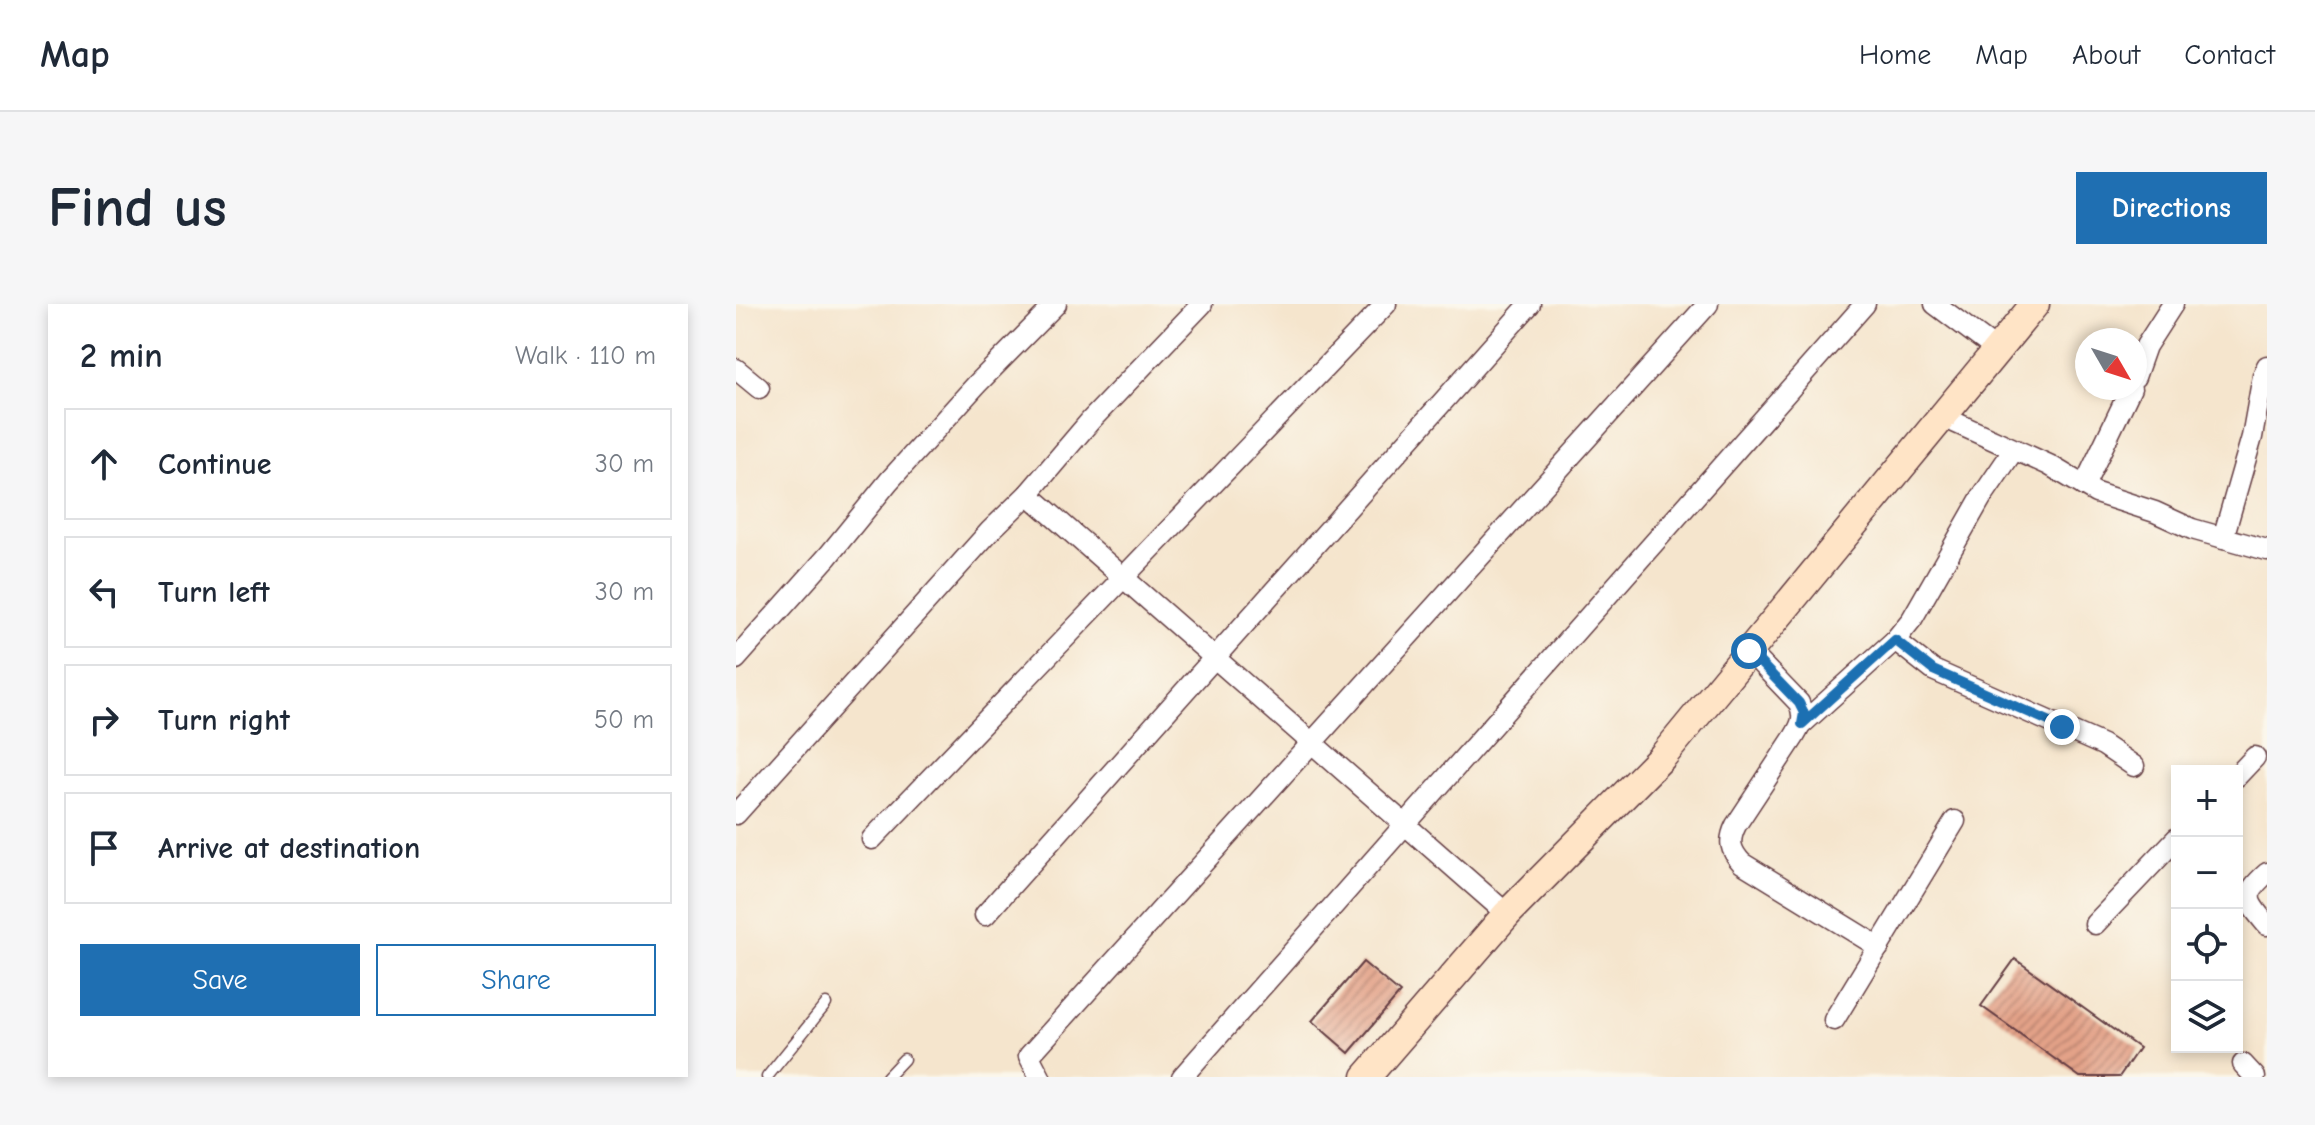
<!DOCTYPE html>
<html lang="en">
<head>
<meta charset="utf-8">
<style>
	body { margin:0; font-family:"Comic Neue",sans-serif; background:#f6f6f7; color:#1f2937 }
	.controls { position:absolute; right:24px; bottom:24px; display:grid; overflow:hidden; border-radius:0px; box-shadow:0 4px 12px #0003 }
	.controls button { width:72px; height:72px; display:grid; place-items:center; padding:0; border:0; border-bottom:2px solid #e0e1e3; background:#fff; color:#1f2937; font:40px sans-serif }
	.compass { position:absolute; left:1339px; top:24px; width:72px; height:72px; border-radius:50%; background:#fff; box-shadow:0 4px 12px #0003; rotate:129deg }
	.stop { position:absolute; width:24px; height:24px; margin:-18px; border:6px solid #1f6fb2; border-radius:50%; background:#fff }
	.stop.end { background:#1f6fb2; border-color:#fff; box-shadow:0 2px 8px #0008 }
	.list { margin:0; padding:0; list-style:none }
	h2 { display:flex; justify-content:space-between; align-items:center; height:104px; margin:0; padding:0 32px; font-size:34px }
	h2 small { font-size:26px; font-weight:400; color:#747a83 }
	.list li { display:grid; grid-template-columns:52px 1fr auto; gap:24px; align-items:center; box-sizing:border-box; height:112px; margin:0 16px 16px; padding:0 16px; border:2px solid #e0e1e3; border-radius:0px }
	.list b { display:block; font-size:30px; white-space:nowrap }
	.list em { font-size:26px; font-style:normal; color:#747a83 }
	.actions { display:flex; gap:16px; padding:24px 32px }
	.actions a { flex:1; padding:18px 0; border:2px solid #1f6fb2; border-radius:0px; text-align:center; font-size:28px; color:#1f6fb2 }
	.actions .main { background:#1f6fb2; color:#fff }
	.icon { flex:none; width:44px; height:44px; fill:none; stroke:currentColor; stroke-width:2; stroke-linecap:round; stroke-linejoin:round }
	.map { position:relative; flex:none; width:1531px; height:773px; overflow:hidden; border-radius:0px }
	header { display:flex; align-items:center; gap:48px; box-sizing:border-box; height:112px; padding:0 40px; background:#fff; border-bottom:2px solid #e0e1e3 }
	header strong { font-size:38px }
	nav { display:flex; gap:44px; margin-inline-start:auto; font-size:28px }
	.intro { display:flex; align-items:center; justify-content:space-between; box-sizing:border-box; height:192px; padding:0 48px }
	h1 { margin:0; font-size:56px }
	.button { padding:20px 36px; border-radius:0px; background:#1f6fb2; color:#fff; font-size:28px; font-weight:700 }
	main { display:flex; gap:48px; padding:0 48px }
	aside { flex:1; background:#fff; border-radius:0px; box-shadow:0 4px 12px #0003 }
	.map>svg:first-child { display:block }
</style>
</head>
<body>
<header>
<strong>Map</strong>
<nav><a>Home</a><a>Map</a><a>About</a><a>Contact</a></nav>
</header>
<div class="intro"><h1>Find us</h1><a class="button">Directions</a></div>
<main>
<aside>
<h2>2 min<small>Walk · 110 m</small></h2>
<ul class="list">
<li><svg class="icon" aria-label="ahead" viewBox="0 0 24 24"><path d="M12 20V5M6 11l6-6 6 6"/></svg><div><b>Continue</b></div><em>30 m</em></li>
<li><svg class="icon" aria-label="left" viewBox="0 0 24 24"><path d="M17 20v-9H6M10 6l-5 5 5 5"/></svg><div><b>Turn left</b></div><em>30 m</em></li>
<li><svg class="icon" aria-label="right" viewBox="0 0 24 24"><path d="M7 20v-9h11M14 6l5 5-5 5"/></svg><div><b>Turn right</b></div><em>50 m</em></li>
<li><svg class="icon" aria-label="arrive" viewBox="0 0 24 24"><path d="M6 21V4h12l-3 4 3 4H6"/></svg><div><b>Arrive at destination</b></div></li>
</ul>
<div class="actions"><a class="main">Save</a><a>Share</a></div>
</aside>
<div class="map">
<svg width="1531" height="773" viewBox="0 0 1531 773">
	<defs>
		<pattern id="building-hatch" width="6" height="6" patternUnits="userSpaceOnUse" patternTransform="scale(2)"><rect width="6" height="6" fill="#e3a288"/><path d="M-1 1l2-2M0 6l6-6M5 7l2-2" fill="none" stroke="#ba836f"/></pattern>
	</defs>
	<rect width="100%" height="100%" fill="#fbf7ec"/>
	<filter id="ink" filterUnits="userSpaceOnUse"><feTurbulence type="fractalNoise" baseFrequency=".0125" numOctaves="2"/><feDisplacementMap in="SourceGraphic" scale="16" xChannelSelector="R" yChannelSelector="G"/><feConvolveMatrix kernelMatrix="1 2 1 2 8 2 1 2 1" color-interpolation-filters="sRGB"/></filter>
	<filter id="wash" filterUnits="userSpaceOnUse"><feTurbulence type="fractalNoise" baseFrequency=".006" numOctaves="4" result="noise"/><feDisplacementMap in="SourceGraphic" scale="32" xChannelSelector="R" yChannelSelector="G"/><feGaussianBlur stdDeviation="1.8" result="paint"/><feColorMatrix in="noise" values="0 0 0 0 0 0 0 0 0 0 0 0 0 0 0 0 0 1.4 0 .05"/><feComposite in="paint" operator="in"/></filter>
	<g filter="url(#wash)">
		<rect width="100%" height="100%" fill="#f5e5cd"/>
		<g id="blocks">
			<g fill="url(#building-hatch)">
				<path d="M 1279,655 L 1403,744 L 1383,773 L 1344,773 L 1245,702 Z"/>
				<path d="M 627,658 L 664,689 L 613,749 L 576,717 Z"/>
			</g>
		</g>
	</g>
	<g filter="url(#ink)">
		<use href="#blocks" fill-opacity="0" stroke="#643d43" stroke-width="2"/>
		<g fill="none" stroke-linecap="round" stroke-linejoin="round">
			<g stroke="#643d43" stroke-width="13">
				<g id="lane">
					<path d="M 31,773 L 90,700"/>
					<path d="M 151,773 L 168,755"/>
				</g>
			</g>
			<g stroke="#643d43" stroke-width="23">
				<g id="street">
					<path d="M 1199,0 L 1262,47"/>
					<path d="M 0,65 L 23,84"/>
					<path d="M 1399,73 L 1410,42 L 1437,0"/>
					<path d="M 1207,113 L 1313,161 L 1360,189 L 1419,208 L 1456,225 L 1531,246"/>
					<path d="M 1277,147 L 1245,194 L 1176,315 L 1159,336 L 1197,366 L 1367,441 L 1398,462"/>
					<path d="M 1348,182 L 1395,84"/>
					<path d="M 292,190 L 771,610"/>
					<path d="M 1487,234 L 1516,133 L 1527,72 L 1531,62"/>
					<path d="M 1013,347 L 1063,399 C 1069,413 1066,420 1058,433 L 1000,521 C 992,537 994,546 1006,559 L 1143,643"/>
					<path d="M 0,355 L 92,252 L 153,177 L 241,80 L 320,0"/>
					<path d="M 1066,420 L 1159,336"/>
					<path d="M 1501,472 L 1519,453"/>
					<path d="M 0,510 L 254,227 L 292,190 L 355,116 L 466,0"/>
					<path d="M 136,535 L 650,0"/>
					<path d="M 1531,569 C 1505,592 1511,597 1531,621"/>
					<path d="M 249,611 L 794,0"/>
					<path d="M 1359,620 L 1441,534"/>
					<path d="M 1098,716 L 1219,517"/>
					<path d="M 1507,760 L 1519,773"/>
					<path d="M 304,773 L 293,752 L 972,0"/>
					<path d="M 446,773 L 1129,0"/>
				</g>
			</g>
			<g stroke="#643d43" stroke-width="31">
				<path id="secondary" d="M 630,773 L 771,610 L 927,452 L 1299,0"/>
			</g>
			<use href="#lane" stroke="#fff" stroke-width="10"/>
			<use href="#street" stroke="#fff" stroke-width="20"/>
			<use href="#secondary" stroke="#ffe4c6" stroke-width="28"/>
		</g>
	</g>
	<g fill="none" stroke-linecap="round" stroke-linejoin="round" filter="url(#ink)">
		<path stroke="#1f6fb2" stroke-width="10" d="M 1013,347 L 1063,399 L 1068,409 L 1066,420 L 1159,336 L 1197,366 L 1326,423"/>
	</g>
</svg>
<div class="controls">
<button>+</button>
<button>−</button>
<button><svg class="icon" aria-label="locate" viewBox="0 0 24 24"><circle cx="12" cy="12" r="6"/><path d="M12 2v4M12 18v4M2 12h4M18 12h4"/></svg></button>
<button><svg class="icon" aria-label="layers" viewBox="0 0 24 24"><path d="M12 4l9 5-9 5-9-5zM3 14l9 5 9-5"/></svg></button>
</div>
<svg class="compass" viewBox="-18 -18 36 36"><path d="M0-13l5 13h-10z" fill="#e53935"/><path d="M0 13l5-13h-10z" fill="#747a83"/></svg>
<div class="stop" style="left:1013px;top:347px"></div>
<div class="stop end" style="left:1326px;top:423px"></div>
</div>
</main>
</body>
</html>
